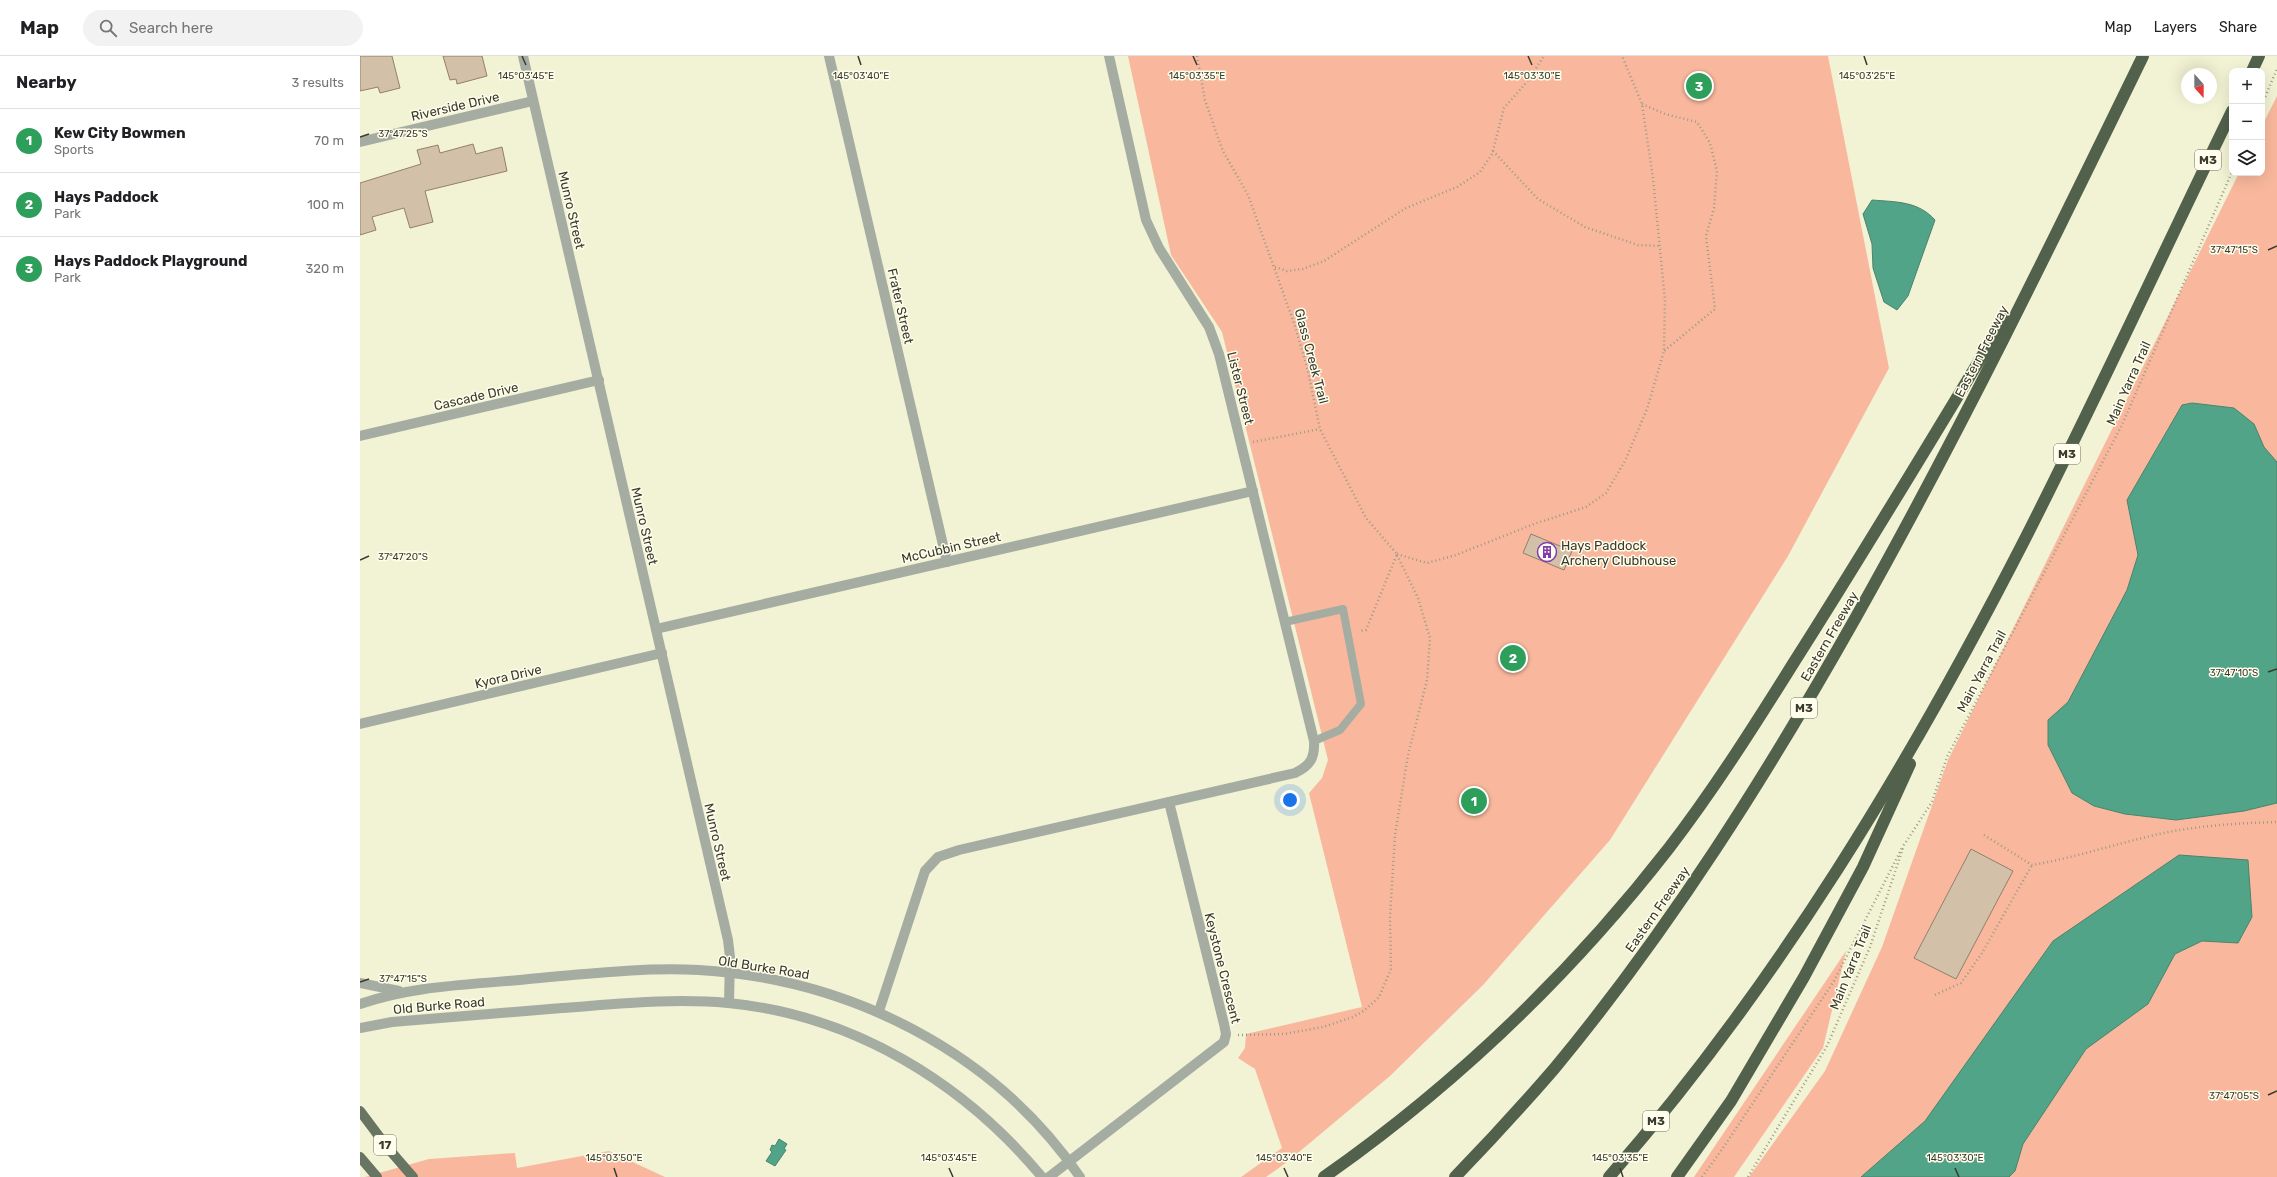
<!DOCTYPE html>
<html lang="en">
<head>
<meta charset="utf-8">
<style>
	body { margin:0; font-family:Rubik,sans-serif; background:#f2f2f2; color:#202124 }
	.controls { position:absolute; right:12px; top:12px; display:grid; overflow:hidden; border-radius:8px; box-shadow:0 4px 16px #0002 }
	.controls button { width:36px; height:36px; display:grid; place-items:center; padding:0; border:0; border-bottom:1px solid #e0e0e0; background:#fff; color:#202124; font:20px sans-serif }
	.compass { position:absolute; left:1821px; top:12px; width:36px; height:36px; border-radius:50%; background:#fff; box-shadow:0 4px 16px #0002; rotate:159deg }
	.you { position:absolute; left:930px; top:744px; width:14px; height:14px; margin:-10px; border:3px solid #fff; border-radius:50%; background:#1a73e8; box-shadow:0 0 0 6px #1a73e833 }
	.badge { display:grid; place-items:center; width:26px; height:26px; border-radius:50%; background:#111827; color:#fff; font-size:13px; font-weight:700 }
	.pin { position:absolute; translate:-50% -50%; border:2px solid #fff; box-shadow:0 1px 4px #0006 }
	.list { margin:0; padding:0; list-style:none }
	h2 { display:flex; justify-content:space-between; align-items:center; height:52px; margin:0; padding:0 16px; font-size:17px }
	h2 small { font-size:13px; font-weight:400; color:#757577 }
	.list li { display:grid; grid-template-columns:26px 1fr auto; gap:12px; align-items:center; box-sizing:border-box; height:64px; padding:0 16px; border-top:1px solid #e0e0e0 }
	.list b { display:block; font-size:15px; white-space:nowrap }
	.list p { margin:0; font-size:13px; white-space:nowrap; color:#757577 }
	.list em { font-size:13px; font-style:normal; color:#757577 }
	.icon { flex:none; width:22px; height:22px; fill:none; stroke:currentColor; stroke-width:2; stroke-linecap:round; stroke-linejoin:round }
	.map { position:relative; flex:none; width:1917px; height:1121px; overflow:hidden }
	header { display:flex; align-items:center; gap:24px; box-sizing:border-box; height:56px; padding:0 20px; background:#fff; border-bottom:1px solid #e0e0e0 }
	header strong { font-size:19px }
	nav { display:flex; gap:22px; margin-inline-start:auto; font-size:14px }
	.search { width:280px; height:36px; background:#f2f2f2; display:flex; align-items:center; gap:10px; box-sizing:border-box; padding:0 14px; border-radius:22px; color:#757577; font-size:15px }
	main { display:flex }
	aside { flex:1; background:#fff }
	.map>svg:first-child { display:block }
</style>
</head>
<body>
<header>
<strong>Map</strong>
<div class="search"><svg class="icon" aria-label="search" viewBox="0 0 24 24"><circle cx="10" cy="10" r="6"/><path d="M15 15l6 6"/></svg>Search here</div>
<nav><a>Map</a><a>Layers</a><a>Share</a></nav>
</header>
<main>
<aside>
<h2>Nearby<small>3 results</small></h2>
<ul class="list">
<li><span class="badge" style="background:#2e9e5b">1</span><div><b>Kew City Bowmen</b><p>Sports</p></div><em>70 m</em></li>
<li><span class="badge" style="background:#2e9e5b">2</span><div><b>Hays Paddock</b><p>Park</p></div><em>100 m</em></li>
<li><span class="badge" style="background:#2e9e5b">3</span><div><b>Hays Paddock Playground</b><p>Park</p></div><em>320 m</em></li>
</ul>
</aside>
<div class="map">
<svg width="1917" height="1121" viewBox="0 0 1917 1121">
	<rect width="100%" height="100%" fill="#f2f2d4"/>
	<g fill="#f9b89d">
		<path d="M 768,0 L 1468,0 L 1529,312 L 1428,500 L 1250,784 L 1123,929 L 1030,1020 L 927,1106 L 906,1121 L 881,1121 L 922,1092 L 895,1013 L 878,1002 L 885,992 L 886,978 L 1002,951 L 949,737 L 962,722 L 968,704 L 862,276 L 811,199 Z"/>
		<path d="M 1917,40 L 1917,1121 L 1389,1121 L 1465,1015 L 1522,891 L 1588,704 L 1879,117 L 1902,117 L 1902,70 Z"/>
		<path d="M 1486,895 L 1463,992 L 1374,1121 L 1334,1121 Z"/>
		<path d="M 249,1095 L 305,1121 L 5,1121 L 69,1103 L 155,1097 L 157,1112 Z"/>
	</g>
	<g fill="#51a488" stroke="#4a846d">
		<path d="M 1512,144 C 1536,146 1558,145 1575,164 L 1548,240 L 1537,254 L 1524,246 L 1513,212 L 1512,188 L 1503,158 Z"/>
		<path d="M 1832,347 L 1874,352 L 1894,368 L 1904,391 L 1917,406 L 1917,747 L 1884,755 L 1816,764 L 1765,758 L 1734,750 L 1712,737 L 1688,689 L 1688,664 L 1708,646 L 1767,534 L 1778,499 L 1767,444 L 1822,349 Z"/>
		<path d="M 1819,799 L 1888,804 L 1892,861 L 1878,887 L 1842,885 L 1815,898 L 1788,948 L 1726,993 L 1663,1088 L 1655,1115 L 1649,1121 L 1501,1121 L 1565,1065 L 1693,885 Z"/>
		<path d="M 419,1083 L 427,1088 L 424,1093 L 426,1094 L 415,1110 L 406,1105 L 412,1096 L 410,1094 L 412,1089 L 415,1090 Z"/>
	</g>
	<g fill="#d3c0a8" stroke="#91806a">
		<path d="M 0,0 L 32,0 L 40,32 L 20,37 L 18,31 L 0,35 Z"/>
		<path d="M 83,0 L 122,0 L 127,20 L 97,28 L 96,23 L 90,24 Z"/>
		<path d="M 113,88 L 116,98 L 142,91 L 147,115 L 65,135 L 73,166 L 50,172 L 44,152 L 12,161 L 16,174 L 0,179 L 0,127 L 61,108 L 57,94 L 78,89 L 80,97 Z"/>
		<path d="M 1171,478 L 1212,495 L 1204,514 L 1163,497 Z"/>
		<path d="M 1611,793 L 1653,815 L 1596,923 L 1554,902 Z"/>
	</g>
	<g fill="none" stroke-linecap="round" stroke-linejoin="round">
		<g stroke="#9b9b86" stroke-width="2.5" stroke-dasharray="1 3" stroke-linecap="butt">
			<path d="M 837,0 L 845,44 L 856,76 L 863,95 L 888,139 L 934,267 L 947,311 L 960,373 L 1006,462 L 1037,498 L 1006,574 L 999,575"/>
			<path d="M 1282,48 L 1305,58 L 1337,66 L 1350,87 L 1357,115 L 1354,152 L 1346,180 L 1355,253 L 1304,295"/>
			<path d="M 1902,48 L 1917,13"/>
			<path d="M 1133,95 L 1178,143 L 1225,171 L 1278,189 L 1301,190"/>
			<path d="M 915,211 L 927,215 L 943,213 L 964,205 L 1046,152 L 1097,131 L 1120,116 L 1132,98 L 1144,52 L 1166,27 L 1184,0"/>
			<path d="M 893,386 L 960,373"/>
			<path d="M 1037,498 L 1067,507 L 1096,499 L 1174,468 L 1226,451 L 1246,437 L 1265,405 L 1287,353 L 1304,295 L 1305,244 L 1293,122 L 1282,48 L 1262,0"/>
			<path d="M 1624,779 L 1672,809 C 1720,801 1766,784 1814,775 C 1848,769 1883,767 1917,766"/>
			<path d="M 1575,939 L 1601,927 L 1622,897 L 1672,809"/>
			<path d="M 878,979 L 924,978 L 963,971 L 993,961 L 1005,954 L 1019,941 L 1031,913 L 1030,861 L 1035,779 L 1048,699 L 1067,624 L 1070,582 L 1058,542 L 1037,499"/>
			<path d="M 1342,1121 L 1363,1092 L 1474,925 L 1542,792"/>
			<path d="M 1388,1121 L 1467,990 L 1510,891 L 1544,789 L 1572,746 L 1587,701 L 1762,369 L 1872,116"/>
		</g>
		<path stroke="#a5ada2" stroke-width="8" d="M 925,566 L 983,553 L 1001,648 L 980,674 L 954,685"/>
		<g stroke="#a5ada2" stroke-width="10">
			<path d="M 163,0 L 368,884 L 370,901 L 369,947"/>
			<path d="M 469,0 L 587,506"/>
			<path d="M 0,86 L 173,45"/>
			<path d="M 0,380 L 239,324"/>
			<path d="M 296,573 L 893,435"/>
			<path d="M 0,668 L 302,597"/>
			<path d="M 0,927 L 39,935"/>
			<path d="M 0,948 C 54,929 112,929 169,923 C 225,918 283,911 339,914 C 489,923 634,995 720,1121"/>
			<path d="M 519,955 L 565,815 L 578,801 L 599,794 L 935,717 C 950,710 955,702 954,685 L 859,298 L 849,271 L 799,192 L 786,164 L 749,0"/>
			<path d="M 0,972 L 32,966 C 89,961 146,957 202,952 C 258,948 312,942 368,947 C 493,959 603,1026 682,1121"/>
			<path d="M 689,1121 L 864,986 L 866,978 L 864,968 L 809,746"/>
		</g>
		<g stroke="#677562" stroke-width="10">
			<path d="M 0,1055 L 27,1091 L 53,1121"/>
			<path d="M 0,1101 L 17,1121"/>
		</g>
		<g stroke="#51614b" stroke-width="12">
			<path d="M 1892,15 L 1899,0"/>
			<path d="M 964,1121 C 1095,1029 1211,918 1309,792 C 1355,732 1396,667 1436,603 C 1508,490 1576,376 1645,262"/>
			<path d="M 1095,1121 C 1129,1086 1162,1050 1194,1013 C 1310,873 1407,719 1496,561 C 1599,378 1691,189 1783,0"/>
			<path d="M 1249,1121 C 1417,929 1550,708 1666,481 C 1737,341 1803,197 1872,55"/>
			<path d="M 1317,1121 L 1371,1045 L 1444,921 L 1503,811 L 1550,708"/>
		</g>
	</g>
	<path fill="none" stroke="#3a3a2e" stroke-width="1.5" d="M 162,0 L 166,9M 498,0 L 501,9M 833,0 L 837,9M 1168,0 L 1172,9M 1504,0 L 1507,9M 0,81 L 9,78M 1908,194 L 1917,190M 0,504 L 9,500M 1908,616 L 1917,613M 0,926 L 9,923M 1908,1039 L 1917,1035M 254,1112 L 257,1121M 589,1112 L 593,1121M 924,1112 L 928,1121M 1260,1112 L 1263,1121M 1595,1112 L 1599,1121"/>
	<defs>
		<g id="building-ring" transform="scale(1)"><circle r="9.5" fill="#fffeec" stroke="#823bae" stroke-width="1.5"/><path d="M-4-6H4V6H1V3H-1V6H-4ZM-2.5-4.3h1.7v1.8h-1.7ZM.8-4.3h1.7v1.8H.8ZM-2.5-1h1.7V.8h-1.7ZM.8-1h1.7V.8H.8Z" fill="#823bae"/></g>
	</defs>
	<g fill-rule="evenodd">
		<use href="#building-ring" x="1187" y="496"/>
	</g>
	<g text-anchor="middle" stroke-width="3" stroke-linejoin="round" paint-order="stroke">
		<g fill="#fffeec" stroke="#757567" stroke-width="1">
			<rect x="1835" y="94" width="26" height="20" rx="3"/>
			<rect x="1694" y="388" width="26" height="20" rx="3"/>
			<rect x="1431" y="642" width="26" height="20" rx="3"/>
			<rect x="1283" y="1055" width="26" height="20" rx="3"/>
			<rect x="14" y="1079" width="22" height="20" rx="3"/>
		</g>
		<g font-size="12" font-weight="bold" fill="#3a3a2e">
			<text x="1848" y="108">M3</text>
			<text x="1707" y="402">M3</text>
			<text x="1444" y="656">M3</text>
			<text x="1296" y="1069">M3</text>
			<text x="25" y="1093">17</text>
		</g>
		<g font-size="13" fill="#3a3a2e" stroke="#fffeec">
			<text transform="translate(95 50) rotate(-13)" y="5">Riverside Drive</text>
			<text transform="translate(212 154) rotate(77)" y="5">Munro Street</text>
			<text transform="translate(541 250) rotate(77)" y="5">Frater Street</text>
			<text transform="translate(1621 295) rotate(-63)" y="5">Eastern Freeway</text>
			<text transform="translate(952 300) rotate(75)" y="5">Glass Creek Trail</text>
			<text transform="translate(1768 327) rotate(-66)" y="5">Main Yarra Trail</text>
			<text transform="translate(881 332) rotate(76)" y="5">Lister Street</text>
			<text transform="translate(116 340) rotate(-13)" y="5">Cascade Drive</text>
			<text transform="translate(285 470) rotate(77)" y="5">Munro Street</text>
			<text transform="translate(591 491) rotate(-13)" y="5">McCubbin Street</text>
			<text transform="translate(1469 580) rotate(-60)" y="5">Eastern Freeway</text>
			<text transform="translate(1621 615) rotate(-62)" y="5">Main Yarra Trail</text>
			<text transform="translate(148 620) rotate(-13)" y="5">Kyora Drive</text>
			<text transform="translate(358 786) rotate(77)" y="5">Munro Street</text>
			<text transform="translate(1297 853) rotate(-55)" y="5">Eastern Freeway</text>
			<text transform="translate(404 911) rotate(9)" y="5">Old Burke Road</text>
			<text transform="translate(1490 911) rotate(-68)" y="5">Main Yarra Trail</text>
			<text transform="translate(863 912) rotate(76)" y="5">Keystone Crescent</text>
			<text transform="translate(79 949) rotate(-5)" y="5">Old Burke Road</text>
		</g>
		<g font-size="13" fill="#3a3a2e" stroke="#fffeec" text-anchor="start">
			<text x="1201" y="494">Hays Paddock<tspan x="1201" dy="15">Archery Clubhouse</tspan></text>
		</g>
	</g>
	<g font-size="10" text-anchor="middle" fill="#3a3a2e" stroke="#fffeec" stroke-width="3" stroke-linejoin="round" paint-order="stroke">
		<text x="166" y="23">145°03'45"E</text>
		<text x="501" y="23">145°03'40"E</text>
		<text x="837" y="23">145°03'35"E</text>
		<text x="1172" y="23">145°03'30"E</text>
		<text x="1507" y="23">145°03'25"E</text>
		<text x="43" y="81">37°47'25"S</text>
		<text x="1874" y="197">37°47'15"S</text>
		<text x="43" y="504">37°47'20"S</text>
		<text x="1874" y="620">37°47'10"S</text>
		<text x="43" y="926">37°47'15"S</text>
		<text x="1874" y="1043">37°47'05"S</text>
		<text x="254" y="1105">145°03'50"E</text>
		<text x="589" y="1105">145°03'45"E</text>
		<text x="924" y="1105">145°03'40"E</text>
		<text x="1260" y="1105">145°03'35"E</text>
		<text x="1595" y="1105">145°03'30"E</text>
	</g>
</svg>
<div class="controls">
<button>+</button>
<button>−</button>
<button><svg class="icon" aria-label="layers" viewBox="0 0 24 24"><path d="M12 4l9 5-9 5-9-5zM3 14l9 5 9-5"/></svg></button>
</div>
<svg class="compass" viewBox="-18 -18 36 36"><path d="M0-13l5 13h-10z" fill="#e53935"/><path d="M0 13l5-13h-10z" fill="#757577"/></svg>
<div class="you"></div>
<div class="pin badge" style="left:1114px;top:745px;background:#2e9e5b">1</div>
<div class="pin badge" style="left:1153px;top:602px;background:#2e9e5b">2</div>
<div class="pin badge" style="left:1339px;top:30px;background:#2e9e5b">3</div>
</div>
</main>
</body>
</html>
